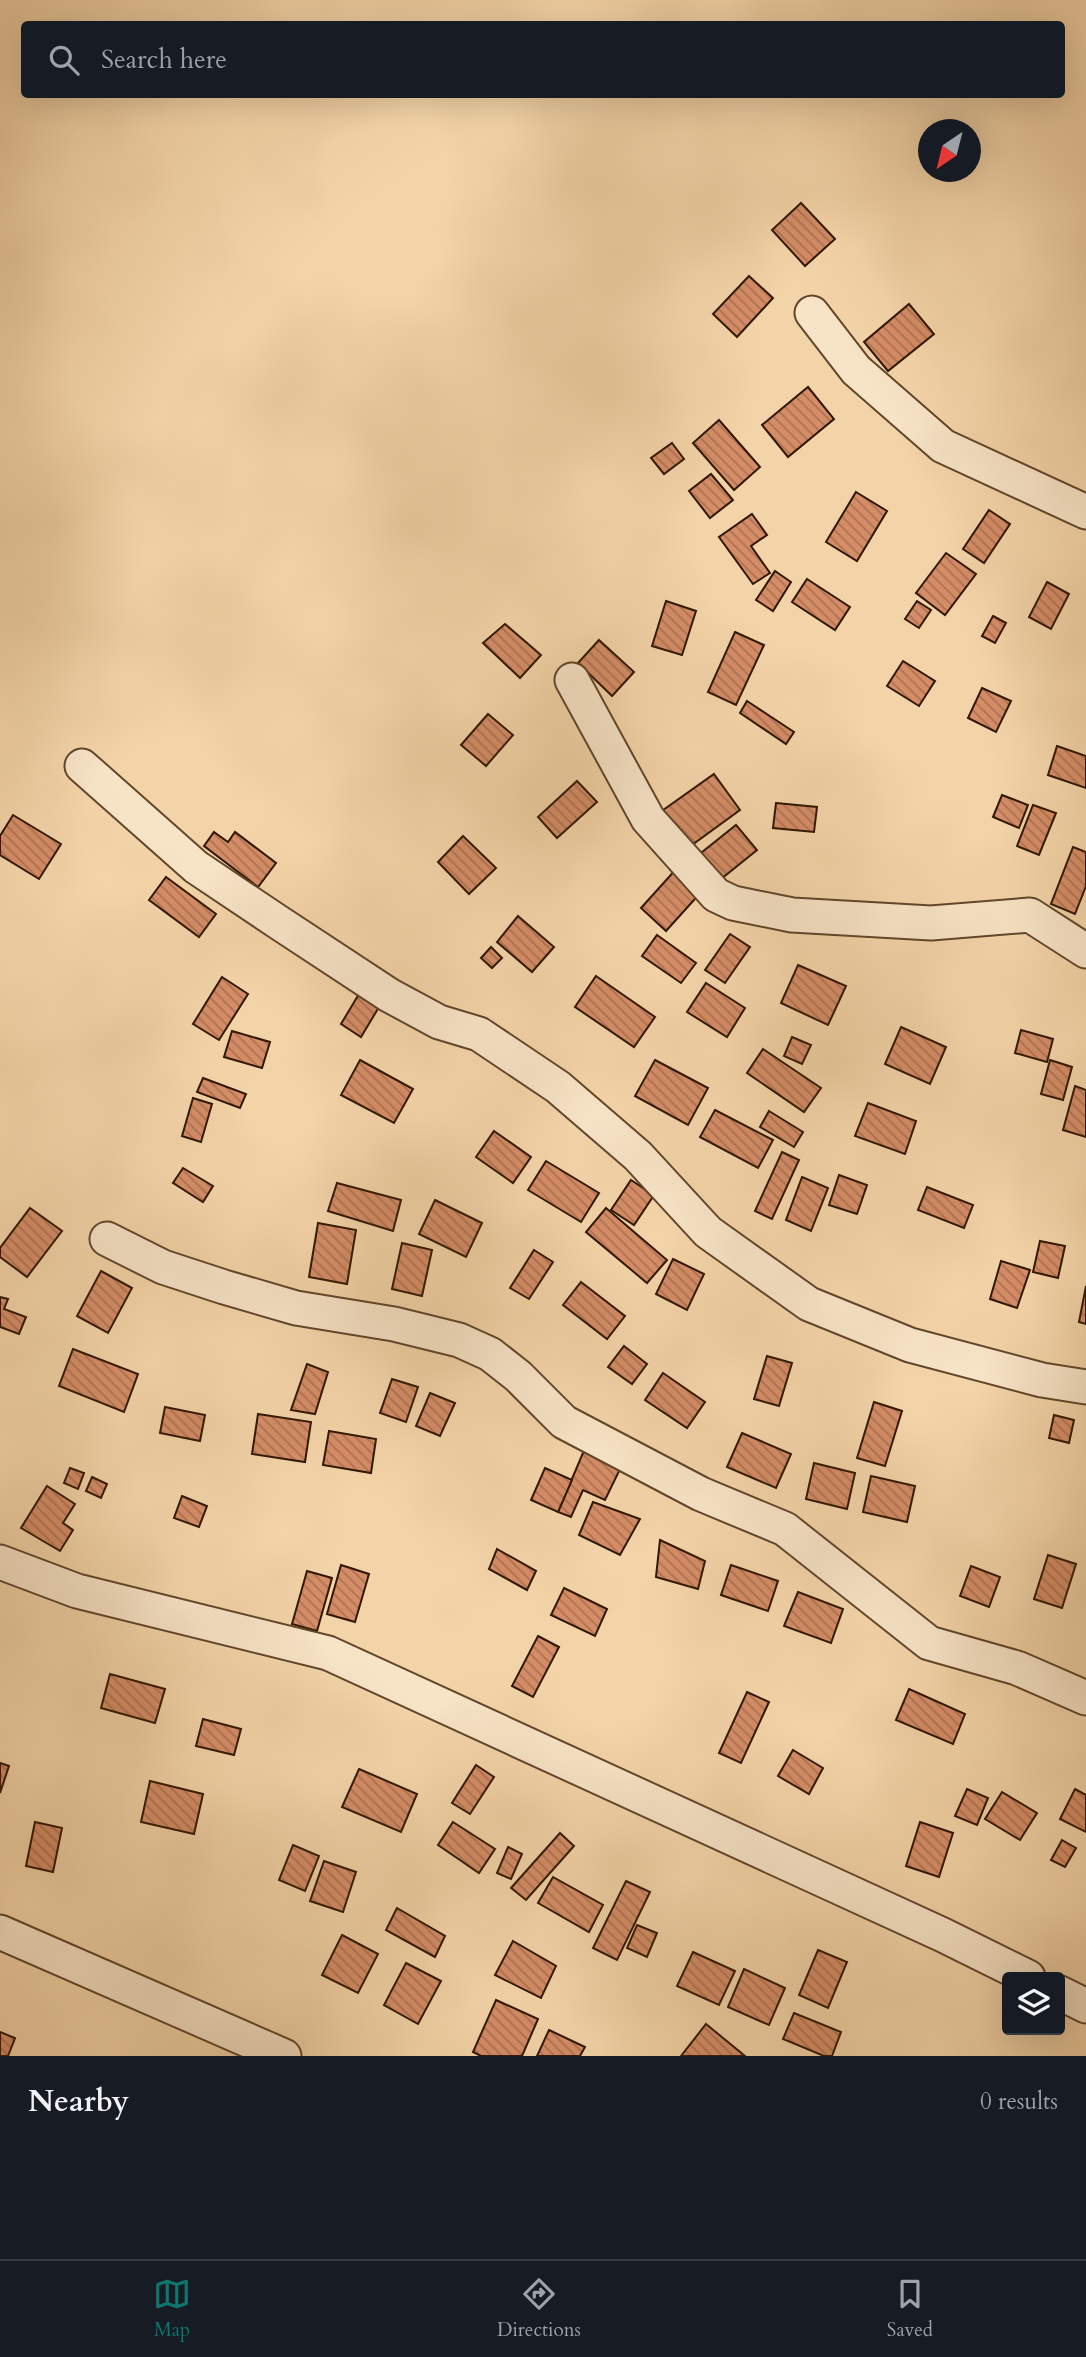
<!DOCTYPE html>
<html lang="en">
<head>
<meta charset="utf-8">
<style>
	body { margin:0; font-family:Cardo,serif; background:#20242c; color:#f1f3f6 }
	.controls { position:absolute; right:21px; bottom:21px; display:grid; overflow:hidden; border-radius:7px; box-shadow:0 7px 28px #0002 }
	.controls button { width:63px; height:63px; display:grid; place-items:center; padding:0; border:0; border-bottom:2px solid #363941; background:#171b24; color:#f1f3f6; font:35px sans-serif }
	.compass { position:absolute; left:918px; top:119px; width:63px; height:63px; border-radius:50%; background:#171b24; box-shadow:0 7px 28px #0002; rotate:215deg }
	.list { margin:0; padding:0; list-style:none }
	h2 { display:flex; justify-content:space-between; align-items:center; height:91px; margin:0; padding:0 28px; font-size:30px }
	h2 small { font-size:23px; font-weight:400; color:#9ea1a6 }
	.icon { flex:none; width:38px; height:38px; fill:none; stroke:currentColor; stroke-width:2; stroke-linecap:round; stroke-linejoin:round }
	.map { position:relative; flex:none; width:1086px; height:2056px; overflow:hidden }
	.search { position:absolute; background:#171b24; box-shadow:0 7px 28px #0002; left:21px; right:21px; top:21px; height:77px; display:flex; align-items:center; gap:18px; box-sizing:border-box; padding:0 24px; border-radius:7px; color:#9ea1a6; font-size:26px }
	.sheet { height:203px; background:#171b24 }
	nav { display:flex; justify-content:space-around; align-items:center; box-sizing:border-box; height:98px; border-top:2px solid #363941; background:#171b24; font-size:19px; color:#9ea1a6 }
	nav a { display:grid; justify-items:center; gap:4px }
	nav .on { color:#0f766e }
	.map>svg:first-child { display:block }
</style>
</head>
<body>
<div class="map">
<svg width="1086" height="2056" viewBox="0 0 1086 2056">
	<defs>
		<pattern id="building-back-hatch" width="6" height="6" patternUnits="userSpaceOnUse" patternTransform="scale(1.75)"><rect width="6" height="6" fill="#d58d67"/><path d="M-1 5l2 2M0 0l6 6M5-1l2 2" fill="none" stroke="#ad7252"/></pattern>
	</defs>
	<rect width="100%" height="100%" fill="#f3d4a8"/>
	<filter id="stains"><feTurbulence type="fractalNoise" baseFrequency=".00286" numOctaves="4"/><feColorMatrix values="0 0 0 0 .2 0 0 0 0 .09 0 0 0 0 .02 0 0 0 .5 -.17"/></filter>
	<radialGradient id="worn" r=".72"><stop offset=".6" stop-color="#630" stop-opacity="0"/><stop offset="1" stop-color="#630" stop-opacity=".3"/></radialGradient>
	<g fill="url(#building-back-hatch)" stroke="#311700" stroke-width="2">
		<path d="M 801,203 L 835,239 L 805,266 L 772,230 Z"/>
		<path d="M 749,276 L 773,298 L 737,337 L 713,314 Z"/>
		<path d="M 909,304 L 934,334 L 888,371 L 864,342 Z"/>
		<path d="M 808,387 L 834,419 L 788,457 L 762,425 Z"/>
		<path d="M 719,420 L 760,467 L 734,490 L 693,443 Z"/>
		<path d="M 672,443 L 684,459 L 664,474 L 651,458 Z"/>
		<path d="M 711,474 L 733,500 L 710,518 L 689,491 Z"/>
		<path d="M 856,492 L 887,511 L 857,561 L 826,542 Z"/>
		<path d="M 989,510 L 1010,524 L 984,563 L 963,549 Z"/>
		<path d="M 752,514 L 767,535 L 751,546 L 770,573 L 753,584 L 719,537 Z"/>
		<path d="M 946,553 L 976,574 L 945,615 L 916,593 Z"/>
		<path d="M 775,571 L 791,582 L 773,611 L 756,600 Z"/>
		<path d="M 807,579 L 850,607 L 835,630 L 792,602 Z"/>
		<path d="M 1047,582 L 1069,594 L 1051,629 L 1029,617 Z"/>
		<path d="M 666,601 L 696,611 L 682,655 L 652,646 Z"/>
		<path d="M 917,601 L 931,610 L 919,628 L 905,619 Z"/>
		<path d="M 993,616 L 1006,623 L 995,643 L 982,636 Z"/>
		<path d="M 505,624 L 541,655 L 520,678 L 483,643 Z"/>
		<path d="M 735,632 L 764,645 L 736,705 L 708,692 Z"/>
		<path d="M 599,640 L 634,672 L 612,696 L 578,663 Z"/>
		<path d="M 903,661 L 935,681 L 919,706 L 887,686 Z"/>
		<path d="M 982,688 L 1011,701 L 996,732 L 968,718 Z"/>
		<path d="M 747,701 L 794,732 L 786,744 L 740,713 Z"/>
		<path d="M 488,714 L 513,735 L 486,766 L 461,745 Z"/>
		<path d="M 1057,746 L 1086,756 L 1086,788 L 1048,775 Z"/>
		<path d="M 714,774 L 740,810 L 685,850 L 659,813 Z"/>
		<path d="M 577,781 L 597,802 L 557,838 L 538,817 Z"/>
		<path d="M 1002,795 L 1028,805 L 1019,828 L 993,817 Z"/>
		<path d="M 776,803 L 817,807 L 814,832 L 773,828 Z"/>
		<path d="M 1033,805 L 1056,813 L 1039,855 L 1017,846 Z"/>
		<path d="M 13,815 L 61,844 L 39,879 L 0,855 L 0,836 Z"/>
		<path d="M 736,825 L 757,850 L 716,883 L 696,857 Z"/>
		<path d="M 214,832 L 228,842 L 235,832 L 276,863 L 258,887 L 204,846 Z"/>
		<path d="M 463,836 L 496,868 L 469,894 L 438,862 Z"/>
		<path d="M 1073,847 L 1086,852 L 1086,886 L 1075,914 L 1051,904 Z"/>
		<path d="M 678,867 L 703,890 L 666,931 L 641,908 Z"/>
		<path d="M 166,877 L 216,914 L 199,937 L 149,900 Z"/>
		<path d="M 518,916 L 554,947 L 532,972 L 497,942 Z"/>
		<path d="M 730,934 L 750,947 L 725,983 L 705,970 Z"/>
		<path d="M 657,935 L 696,963 L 681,983 L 642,956 Z"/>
		<path d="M 491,947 L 502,958 L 492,968 L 481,958 Z"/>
		<path d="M 798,965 L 846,986 L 828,1025 L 781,1003 Z"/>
		<path d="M 596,976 L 655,1017 L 634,1047 L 575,1007 Z"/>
		<path d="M 222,977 L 248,994 L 219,1040 L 193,1024 Z"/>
		<path d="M 706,983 L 745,1008 L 727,1037 L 687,1012 Z"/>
		<path d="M 359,994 L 379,1007 L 361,1037 L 341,1024 Z"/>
		<path d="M 901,1027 L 946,1047 L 930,1084 L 885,1064 Z"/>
		<path d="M 1021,1030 L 1053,1039 L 1047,1062 L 1015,1053 Z"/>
		<path d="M 232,1031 L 270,1042 L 262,1068 L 224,1057 Z"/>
		<path d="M 792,1037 L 811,1045 L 802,1064 L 784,1056 Z"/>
		<path d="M 763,1049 L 821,1088 L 804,1112 L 747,1073 Z"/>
		<path d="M 360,1060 L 413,1089 L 394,1123 L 341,1095 Z"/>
		<path d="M 655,1060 L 708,1088 L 688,1125 L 635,1096 Z"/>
		<path d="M 1050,1060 L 1072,1067 L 1063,1100 L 1041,1094 Z"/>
		<path d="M 203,1078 L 246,1094 L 240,1108 L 197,1092 Z"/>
		<path d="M 1075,1086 L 1086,1090 L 1086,1137 L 1063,1130 Z"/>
		<path d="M 193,1098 L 212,1104 L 201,1142 L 182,1136 Z"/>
		<path d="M 868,1103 L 916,1121 L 905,1154 L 855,1136 Z"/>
		<path d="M 715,1110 L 773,1140 L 758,1168 L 700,1137 Z"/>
		<path d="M 769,1111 L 803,1132 L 794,1147 L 760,1127 Z"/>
		<path d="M 494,1131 L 531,1157 L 513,1183 L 476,1157 Z"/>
		<path d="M 782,1152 L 799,1160 L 772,1219 L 755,1211 Z"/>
		<path d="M 546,1161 L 599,1193 L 581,1222 L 528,1190 Z"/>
		<path d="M 183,1168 L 213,1186 L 203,1202 L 173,1183 Z"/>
		<path d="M 839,1175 L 867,1185 L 857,1214 L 829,1205 Z"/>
		<path d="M 802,1177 L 828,1188 L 811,1231 L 786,1220 Z"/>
		<path d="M 631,1180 L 654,1195 L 634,1225 L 611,1210 Z"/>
		<path d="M 337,1183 L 401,1200 L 393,1231 L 328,1211 Z"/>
		<path d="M 927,1187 L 973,1205 L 964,1228 L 918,1210 Z"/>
		<path d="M 435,1200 L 482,1223 L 466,1257 L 419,1234 Z"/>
		<path d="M 30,1208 L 62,1231 L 27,1277 L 0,1257 L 0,1248 Z"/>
		<path d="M 606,1208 L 667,1260 L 647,1283 L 586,1232 Z"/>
		<path d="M 318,1223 L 356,1230 L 347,1284 L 309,1277 Z"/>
		<path d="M 1040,1241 L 1065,1246 L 1058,1278 L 1033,1272 Z"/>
		<path d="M 402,1243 L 432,1250 L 422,1296 L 392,1289 Z"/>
		<path d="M 534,1250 L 553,1262 L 529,1299 L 510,1288 Z"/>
		<path d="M 673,1259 L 704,1274 L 687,1310 L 656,1294 Z"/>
		<path d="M 1001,1261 L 1030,1270 L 1017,1308 L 990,1299 Z"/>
		<path d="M 101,1271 L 132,1288 L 108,1333 L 77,1316 Z"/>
		<path d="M 581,1282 L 625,1316 L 607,1339 L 563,1305 Z"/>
		<path d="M 1086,1286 L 1086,1324 L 1079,1322 Z"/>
		<path d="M 0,1297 L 8,1299 L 4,1309 L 26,1317 L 19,1334 L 0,1327 Z"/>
		<path d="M 624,1346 L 647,1364 L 632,1384 L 608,1367 Z"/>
		<path d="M 73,1349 L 138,1374 L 124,1412 L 59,1386 Z"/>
		<path d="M 767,1356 L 792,1363 L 779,1406 L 754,1399 Z"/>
		<path d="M 307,1364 L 328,1372 L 315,1414 L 291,1410 Z"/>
		<path d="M 663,1373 L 705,1402 L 687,1428 L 645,1400 Z"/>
		<path d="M 392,1379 L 418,1387 L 406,1422 L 380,1413 Z"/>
		<path d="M 430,1393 L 455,1403 L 440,1436 L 416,1426 Z"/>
		<path d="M 874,1402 L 902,1411 L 885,1466 L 857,1458 Z"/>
		<path d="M 165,1407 L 205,1415 L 200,1441 L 160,1433 Z"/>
		<path d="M 258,1414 L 311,1422 L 305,1462 L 252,1454 Z"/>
		<path d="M 1054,1415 L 1074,1420 L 1069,1443 L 1049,1438 Z"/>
		<path d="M 329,1431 L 376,1439 L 371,1473 L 323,1465 Z"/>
		<path d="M 742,1433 L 791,1454 L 776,1488 L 727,1467 Z"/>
		<path d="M 585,1448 L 622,1465 L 605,1500 L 583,1490 L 571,1517 L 558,1512 Z"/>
		<path d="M 814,1463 L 855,1473 L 847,1509 L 806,1499 Z"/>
		<path d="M 70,1468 L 84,1473 L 78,1489 L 64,1483 Z"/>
		<path d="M 545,1468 L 572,1480 L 558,1512 L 531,1500 Z"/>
		<path d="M 871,1476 L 915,1486 L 907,1522 L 863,1512 Z"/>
		<path d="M 92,1477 L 107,1484 L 101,1498 L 86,1491 Z"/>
		<path d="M 47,1486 L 75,1504 L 63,1523 L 73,1530 L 60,1551 L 21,1528 Z"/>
		<path d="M 182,1496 L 207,1506 L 199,1527 L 174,1518 Z"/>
		<path d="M 593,1502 L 640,1519 L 620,1555 L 579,1535 Z"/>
		<path d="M 660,1540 L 705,1561 L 698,1589 L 656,1577 Z"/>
		<path d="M 497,1549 L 536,1571 L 527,1590 L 489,1569 Z"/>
		<path d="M 1048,1555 L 1076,1564 L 1062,1608 L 1034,1599 Z"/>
		<path d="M 341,1565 L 369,1574 L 355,1622 L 327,1614 Z"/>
		<path d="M 731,1565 L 778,1581 L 768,1611 L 721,1595 Z"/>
		<path d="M 971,1566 L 1000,1577 L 989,1607 L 960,1596 Z"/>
		<path d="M 307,1571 L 332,1578 L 317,1631 L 292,1624 Z"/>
		<path d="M 564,1588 L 607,1609 L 595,1636 L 551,1615 Z"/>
		<path d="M 798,1592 L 843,1609 L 831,1643 L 784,1626 Z"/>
		<path d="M 538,1636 L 559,1647 L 533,1697 L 512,1686 Z"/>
		<path d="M 110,1674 L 165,1689 L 155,1723 L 101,1708 Z"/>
		<path d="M 909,1689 L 965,1714 L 953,1744 L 896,1720 Z"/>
		<path d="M 747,1692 L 769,1702 L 741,1763 L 719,1753 Z"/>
		<path d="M 203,1719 L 241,1729 L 234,1755 L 196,1746 Z"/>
		<path d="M 793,1750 L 823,1768 L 809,1794 L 778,1776 Z"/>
		<path d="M 0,1763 L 9,1766 L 0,1793 Z"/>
		<path d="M 476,1765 L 494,1777 L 470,1814 L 452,1803 Z"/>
		<path d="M 359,1769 L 417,1794 L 401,1832 L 342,1807 Z"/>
		<path d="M 150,1781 L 203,1794 L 194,1834 L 141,1822 Z"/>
		<path d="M 967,1789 L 988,1798 L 977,1825 L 955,1816 Z"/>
		<path d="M 1075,1789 L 1086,1795 L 1086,1832 L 1060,1819 Z"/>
		<path d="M 1002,1792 L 1037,1813 L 1020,1840 L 985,1819 Z"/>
		<path d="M 35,1822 L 62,1828 L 53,1872 L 26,1866 Z"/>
		<path d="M 453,1822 L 495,1849 L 479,1873 L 438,1845 Z"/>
		<path d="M 920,1822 L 953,1833 L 939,1877 L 906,1866 Z"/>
		<path d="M 560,1833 L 574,1846 L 526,1900 L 511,1888 Z"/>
		<path d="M 1062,1840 L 1076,1848 L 1065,1867 L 1051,1860 Z"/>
		<path d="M 293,1845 L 319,1856 L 305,1891 L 279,1880 Z"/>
		<path d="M 508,1847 L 522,1854 L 511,1879 L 497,1873 Z"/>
		<path d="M 324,1861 L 356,1872 L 343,1912 L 310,1901 Z"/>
		<path d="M 553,1877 L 603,1905 L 589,1932 L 538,1903 Z"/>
		<path d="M 626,1881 L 650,1892 L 617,1960 L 593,1948 Z"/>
		<path d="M 397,1908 L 445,1936 L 435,1957 L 386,1930 Z"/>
		<path d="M 637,1925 L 657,1933 L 647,1957 L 627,1948 Z"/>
		<path d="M 342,1935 L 378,1954 L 358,1993 L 322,1975 Z"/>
		<path d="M 513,1941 L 556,1966 L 541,1998 L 495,1975 Z"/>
		<path d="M 818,1950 L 847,1962 L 828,2008 L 799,1995 Z"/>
		<path d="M 693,1952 L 735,1971 L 719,2005 L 677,1986 Z"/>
		<path d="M 406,1963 L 441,1981 L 418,2024 L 384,2005 Z"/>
		<path d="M 744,1969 L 785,1988 L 769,2025 L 728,2007 Z"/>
		<path d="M 496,2000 L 538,2019 L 522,2056 L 481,2056 L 473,2052 Z"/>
		<path d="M 794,2013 L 841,2032 L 832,2056 L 824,2056 L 783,2039 Z"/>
		<path d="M 706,2024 L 745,2056 L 681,2056 Z"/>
		<path d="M 549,2030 L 585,2047 L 580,2056 L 537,2056 Z"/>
		<path d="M 0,2032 L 15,2038 L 8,2056 L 0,2056 Z"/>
	</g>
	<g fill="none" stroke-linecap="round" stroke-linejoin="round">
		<g stroke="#62462a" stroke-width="37">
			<g id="minor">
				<path d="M 812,313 L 856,370 L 943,446 L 1086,512"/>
				<path d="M 572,680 L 648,819 L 716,895 L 733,903 L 792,915 L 931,923 L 1030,915 L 1086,951"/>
				<path d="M 82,766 L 196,867 L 278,922 L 389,995 L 439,1022 L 479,1034 L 558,1087 L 638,1156 L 708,1232 L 809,1304 L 910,1345 L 1042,1380 L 1086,1387"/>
				<path d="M 107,1239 L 163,1267 L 224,1287 L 296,1308 L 394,1324 L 459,1340 L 490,1354 L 518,1376 L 564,1422 L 701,1494 L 785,1529 L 929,1643 L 1017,1668 L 1086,1698"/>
				<path d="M 0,1562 L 77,1591 L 328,1653 L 943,1935 L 1028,1977"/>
				<path d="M 0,1932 L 284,2056"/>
				<path d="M 1060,1993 L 1086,2006"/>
			</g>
		</g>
		<use href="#minor" stroke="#f7e3c6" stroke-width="33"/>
	</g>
	<rect width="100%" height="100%" filter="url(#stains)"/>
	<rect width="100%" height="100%" fill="url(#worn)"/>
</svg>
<div class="controls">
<button><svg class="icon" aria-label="layers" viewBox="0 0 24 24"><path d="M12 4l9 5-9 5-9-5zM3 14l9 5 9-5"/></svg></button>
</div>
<svg class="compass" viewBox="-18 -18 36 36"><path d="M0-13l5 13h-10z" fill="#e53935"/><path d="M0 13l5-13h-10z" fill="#9ea1a6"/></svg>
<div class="search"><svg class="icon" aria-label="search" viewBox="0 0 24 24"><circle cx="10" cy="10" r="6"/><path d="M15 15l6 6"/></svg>Search here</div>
</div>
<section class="sheet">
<h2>Nearby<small>0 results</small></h2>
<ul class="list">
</ul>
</section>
<nav>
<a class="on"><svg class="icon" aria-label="map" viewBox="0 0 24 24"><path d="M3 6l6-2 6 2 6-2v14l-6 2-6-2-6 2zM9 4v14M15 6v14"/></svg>Map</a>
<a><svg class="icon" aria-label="directions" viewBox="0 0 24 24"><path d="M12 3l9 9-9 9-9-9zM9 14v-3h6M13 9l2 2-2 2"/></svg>Directions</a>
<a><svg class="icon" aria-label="saved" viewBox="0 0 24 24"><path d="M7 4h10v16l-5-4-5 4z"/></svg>Saved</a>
</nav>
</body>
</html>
